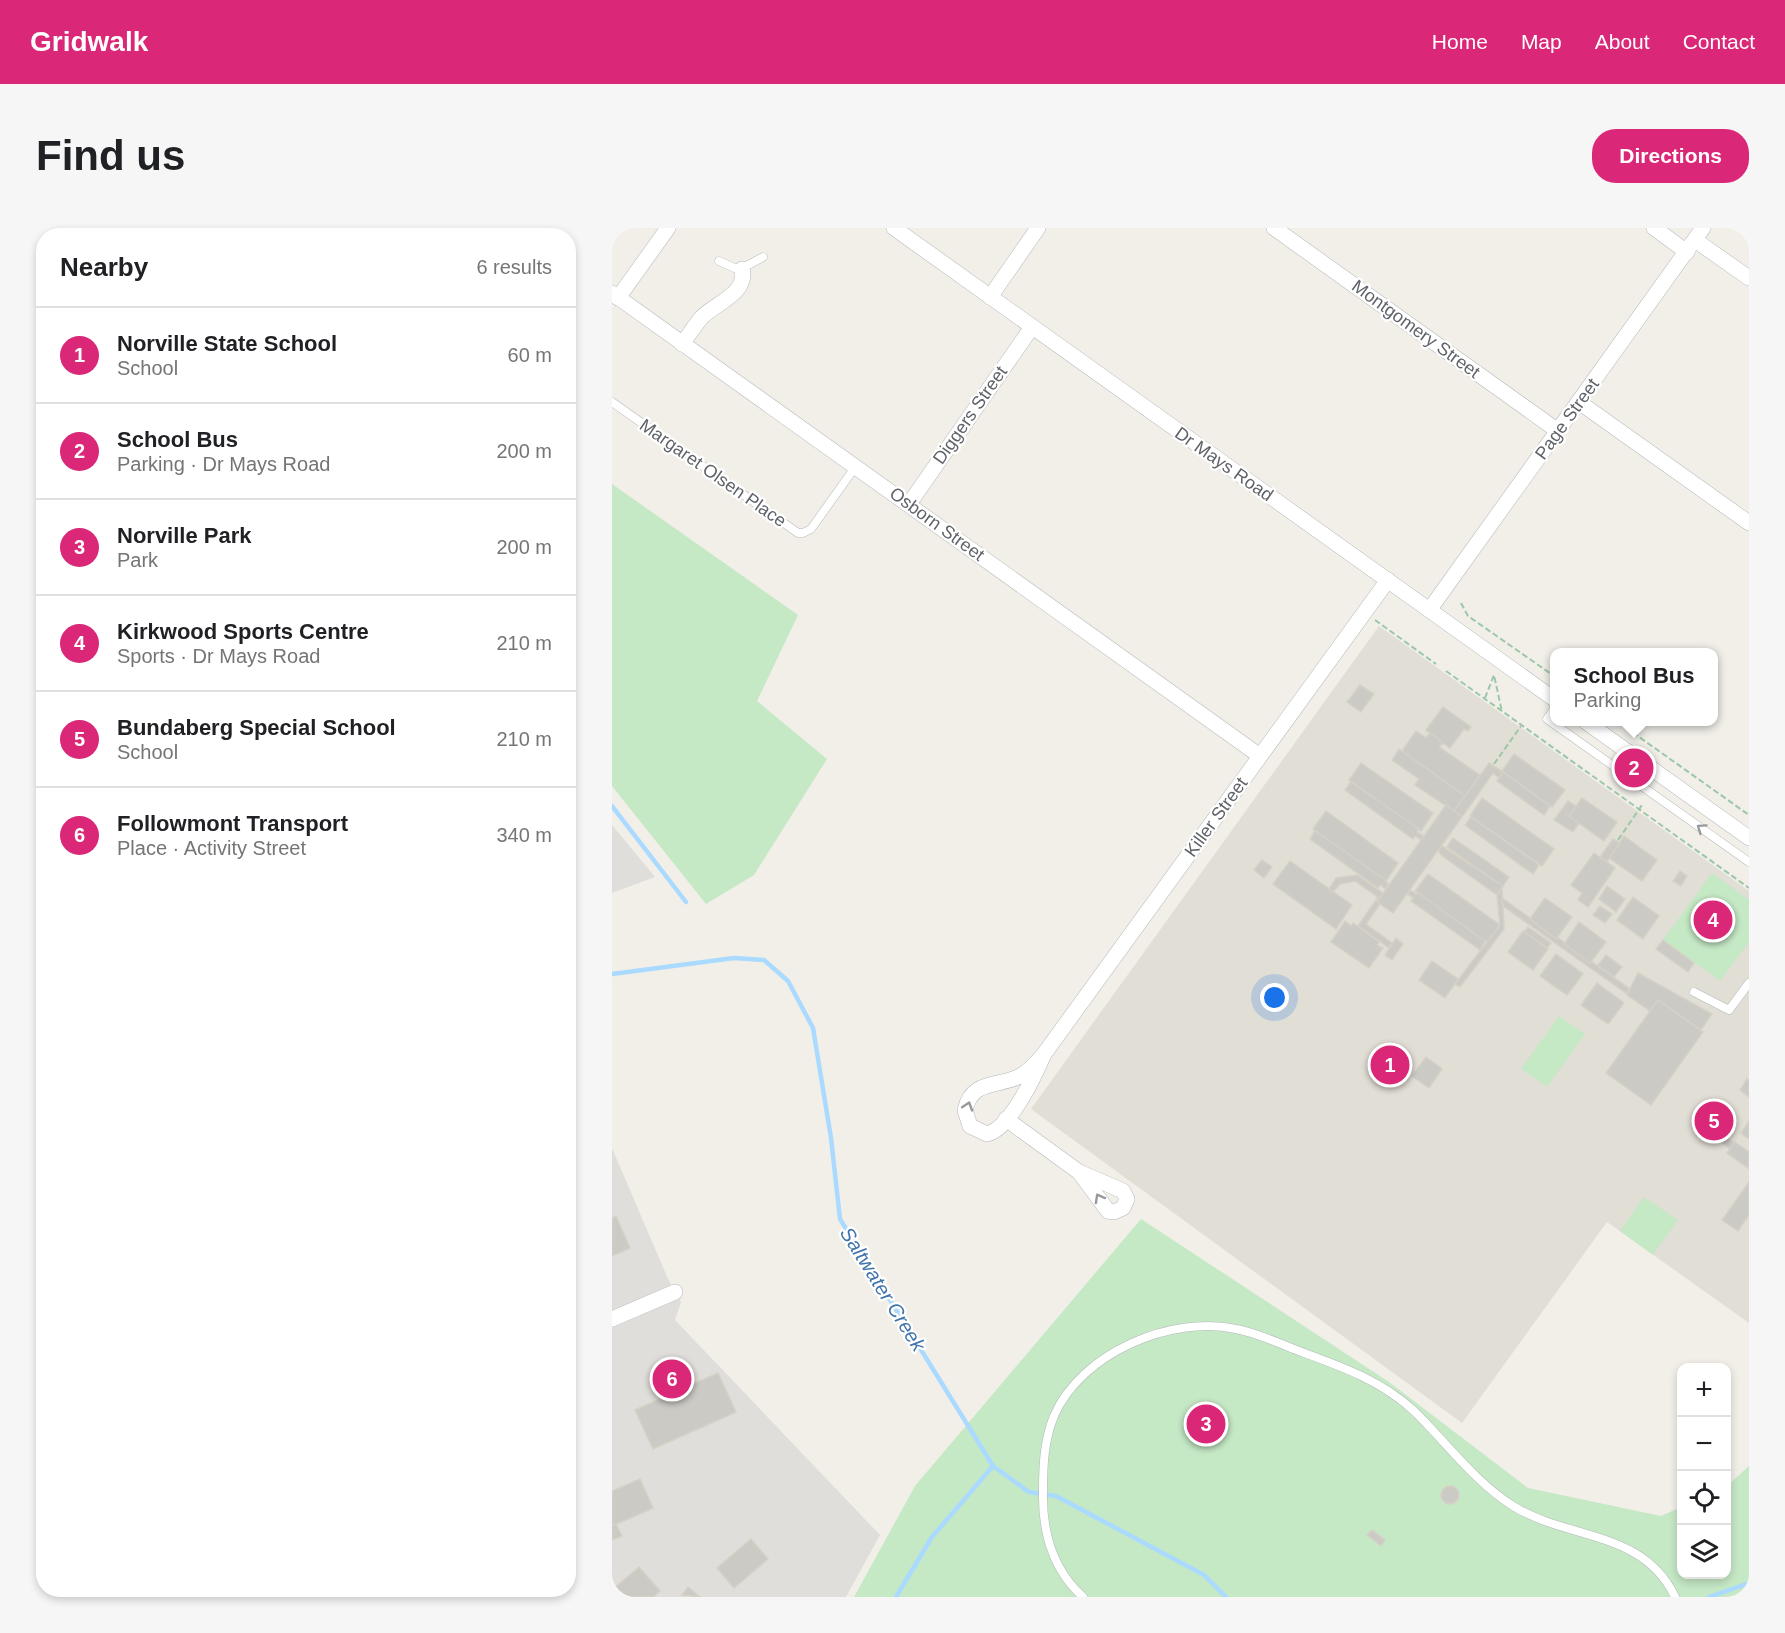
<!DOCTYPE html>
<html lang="en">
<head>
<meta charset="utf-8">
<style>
	body { margin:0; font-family:Helvetica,sans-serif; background:#f6f6f6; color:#202124 }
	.controls { position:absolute; right:18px; bottom:18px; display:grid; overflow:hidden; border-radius:12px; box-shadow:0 3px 9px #0003 }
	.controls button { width:54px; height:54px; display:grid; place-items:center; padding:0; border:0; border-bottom:2px solid #e0e0e0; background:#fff; color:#202124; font:30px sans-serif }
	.you { position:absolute; left:663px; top:770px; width:21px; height:21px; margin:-15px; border:4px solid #fff; border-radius:50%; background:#1a73e8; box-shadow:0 0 0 9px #1a73e833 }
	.badge { display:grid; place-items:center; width:39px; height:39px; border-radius:50%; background:#db2777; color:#fff; font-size:20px; font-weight:700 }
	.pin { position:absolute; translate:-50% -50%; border:3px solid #fff; box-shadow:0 2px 6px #0006 }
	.popup { position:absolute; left:938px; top:420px; width:168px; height:78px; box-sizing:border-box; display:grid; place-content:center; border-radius:12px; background:#fff; filter:drop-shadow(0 2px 4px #0005); font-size:20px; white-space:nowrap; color:#757577 }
	.popup b { font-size:22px; color:#202124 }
	.popup::after { content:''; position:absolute; left:50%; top:100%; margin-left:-12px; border:12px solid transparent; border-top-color:#fff }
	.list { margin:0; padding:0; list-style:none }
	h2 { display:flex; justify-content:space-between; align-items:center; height:78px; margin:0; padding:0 24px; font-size:26px }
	h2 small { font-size:20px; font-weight:400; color:#757577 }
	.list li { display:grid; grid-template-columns:39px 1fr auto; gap:18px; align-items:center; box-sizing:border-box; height:96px; padding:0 24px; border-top:2px solid #e0e0e0 }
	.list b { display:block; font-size:22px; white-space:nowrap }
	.list p { margin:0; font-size:20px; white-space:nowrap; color:#757577 }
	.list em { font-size:20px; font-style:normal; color:#757577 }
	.icon { flex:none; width:33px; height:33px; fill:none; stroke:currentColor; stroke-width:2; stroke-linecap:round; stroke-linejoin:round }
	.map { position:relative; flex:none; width:1137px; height:1369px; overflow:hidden; border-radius:24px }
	header { display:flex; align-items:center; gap:36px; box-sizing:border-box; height:84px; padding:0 30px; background:#db2777; color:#fff }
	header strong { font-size:28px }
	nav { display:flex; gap:33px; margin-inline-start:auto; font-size:21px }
	.intro { display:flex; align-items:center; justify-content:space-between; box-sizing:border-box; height:144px; padding:0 36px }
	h1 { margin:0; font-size:42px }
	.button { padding:15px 27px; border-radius:24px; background:#db2777; color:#fff; font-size:21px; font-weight:700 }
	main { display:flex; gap:36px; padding:0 36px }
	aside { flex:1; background:#fff; border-radius:24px; box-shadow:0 3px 9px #0003 }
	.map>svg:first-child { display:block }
</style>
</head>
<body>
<header>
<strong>Gridwalk</strong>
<nav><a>Home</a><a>Map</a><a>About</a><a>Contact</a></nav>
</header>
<div class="intro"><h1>Find us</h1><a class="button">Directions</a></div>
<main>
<aside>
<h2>Nearby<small>6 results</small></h2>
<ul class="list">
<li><span class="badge">1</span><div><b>Norville State School</b><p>School</p></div><em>60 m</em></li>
<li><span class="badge">2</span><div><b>School Bus</b><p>Parking · Dr Mays Road</p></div><em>200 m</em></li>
<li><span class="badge">3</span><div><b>Norville Park</b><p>Park</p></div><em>200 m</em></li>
<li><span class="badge">4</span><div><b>Kirkwood Sports Centre</b><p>Sports · Dr Mays Road</p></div><em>210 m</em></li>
<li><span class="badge">5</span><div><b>Bundaberg Special School</b><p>School</p></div><em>210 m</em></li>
<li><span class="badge">6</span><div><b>Followmont Transport</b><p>Place · Activity Street</p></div><em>340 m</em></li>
</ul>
</aside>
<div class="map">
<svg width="1137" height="1369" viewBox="0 0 1137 1369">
	<rect width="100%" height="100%" fill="#f1efe8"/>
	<g fill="#e0deda">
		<path d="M 0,597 L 43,649 L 0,665 Z"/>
		<path d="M 0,920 L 56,1051 L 69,1074 L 63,1092 L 268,1307 L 234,1369 L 0,1369 Z"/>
	</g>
	<path fill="#e1ded6" d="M 767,398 L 1137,663 L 1137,1095 L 995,994 L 850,1195 L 419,881 Z"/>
	<g fill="#c5e8c5">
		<path d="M 0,256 L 186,387 L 145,473 L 215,531 L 142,647 L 94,676 L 0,558 Z"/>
		<path d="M 1100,645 L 1137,672 L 1137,714 L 1108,753 L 1051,712 Z"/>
		<path d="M 947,788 L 973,806 L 935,859 L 909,841 Z"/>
		<path d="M 1032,969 L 1066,992 L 1041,1027 L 1008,1003 Z"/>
		<path d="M 529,991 L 777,1154 L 916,1260 L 1049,1288 L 1069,1279 L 1070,1346 L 1114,1346 L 1115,1258 L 1137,1238 L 1137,1369 L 242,1369 L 303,1258 Z"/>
	</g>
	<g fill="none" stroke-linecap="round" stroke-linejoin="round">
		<g stroke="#aadaff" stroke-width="4.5">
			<path d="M 0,578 L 74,674"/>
			<path d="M 0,746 L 122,730 L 152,732 L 176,753 L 201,800 L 219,910 L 228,991 L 381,1238 L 417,1264 L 444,1268 L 592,1347 L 614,1369"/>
			<path d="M 284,1369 L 320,1309 L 381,1238"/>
			<path d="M 1097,1369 L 1137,1355"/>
		</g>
	</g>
	<g fill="#cccac5" stroke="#d6d1c6" stroke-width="1.5">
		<path d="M 748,457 L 762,466 L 749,484 L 735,474 Z"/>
		<path d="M 831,479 L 859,499 L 856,503 L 852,501 L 838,520 L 814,502 Z"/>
		<path d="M 804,503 L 814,510 L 818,505 L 831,515 L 827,519 L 868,547 L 853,568 L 790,523 Z"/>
		<path d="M 787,521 L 853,568 L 842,583 L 803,557 L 807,551 L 780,532 Z"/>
		<path d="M 902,526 L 953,562 L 940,579 L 890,543 Z"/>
		<path d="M 749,535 L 821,585 L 809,603 L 737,552 Z"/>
		<path d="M 877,535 L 891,544 L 887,550 L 881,545 L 850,589 L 842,583 Z"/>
		<path d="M 891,544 L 938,578 L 932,587 L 885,553 Z"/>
		<path d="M 739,554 L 807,601 L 805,604 L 812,608 L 809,612 L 803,608 L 801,611 L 733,562 Z"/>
		<path d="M 870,570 L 942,621 L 930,638 L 858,588 Z"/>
		<path d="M 970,570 L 1005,594 L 992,613 L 957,588 Z"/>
		<path d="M 956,573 L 964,578 L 957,588 L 967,595 L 961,604 L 942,592 Z"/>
		<path d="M 834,577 L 850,589 L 781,685 L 765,674 Z"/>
		<path d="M 714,583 L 786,635 L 774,653 L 701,601 Z"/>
		<path d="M 859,589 L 927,637 L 921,646 L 853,597 Z"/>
		<path d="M 703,603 L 772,651 L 777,657 L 774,661 L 768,657 L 766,660 L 698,611 Z"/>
		<path d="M 1012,608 L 1045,632 L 1030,653 L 997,630 Z"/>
		<path d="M 841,610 L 897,649 L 891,658 L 835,619 Z"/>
		<path d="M 1001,611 L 1008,615 L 995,634 L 988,629 Z"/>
		<path d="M 830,618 L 891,658 L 885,667 L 829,627 L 826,622 Z"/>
		<path d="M 982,625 L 1003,640 L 976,679 L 966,672 L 970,665 L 959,657 Z"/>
		<path d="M 650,632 L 660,639 L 652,650 L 642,642 Z"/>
		<path d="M 678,633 L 740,677 L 724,701 L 661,656 Z"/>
		<path d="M 1068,643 L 1075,648 L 1069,658 L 1061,653 Z"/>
		<path d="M 816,646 L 888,697 L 876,715 L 803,663 Z"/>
		<path d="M 745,647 L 771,665 L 767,670 L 743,653 L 728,656 L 721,664 L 717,661 L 724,650 Z"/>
		<path d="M 995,658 L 1013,671 L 1004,684 L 987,671 Z"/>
		<path d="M 890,660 L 892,701 L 848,759 L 843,756 L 888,697 L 885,667 Z"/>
		<path d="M 798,662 L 804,666 L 806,665 L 873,713 L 868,722 L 799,673 L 802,670 L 795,666 Z"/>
		<path d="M 766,669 L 765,674 L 768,676 L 754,696 L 780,715 L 777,720 L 746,698 Z"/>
		<path d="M 1021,669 L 1047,688 L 1031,711 L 1005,692 Z"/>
		<path d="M 890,670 L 1018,761 L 1015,766 L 891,678 Z"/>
		<path d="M 933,670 L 960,689 L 944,711 L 918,691 Z"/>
		<path d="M 988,678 L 1000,686 L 993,695 L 981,687 Z"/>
		<path d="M 733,693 L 739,698 L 741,695 L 767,714 L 765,717 L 771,720 L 757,740 L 719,714 Z"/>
		<path d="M 967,694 L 994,714 L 978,735 L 952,716 Z"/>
		<path d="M 916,699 L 939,715 L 935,720 L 912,704 Z"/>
		<path d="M 911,703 L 936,721 L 921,742 L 896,724 Z"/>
		<path d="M 784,710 L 791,716 L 780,732 L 773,727 Z"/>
		<path d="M 1051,712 L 1082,735 L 1076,744 L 1044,721 Z"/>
		<path d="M 944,726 L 971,746 L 955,767 L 928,748 Z"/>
		<path d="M 994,727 L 1010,739 L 1002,749 L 986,737 Z"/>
		<path d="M 820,733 L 846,751 L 833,770 L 807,752 Z"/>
		<path d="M 1026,745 L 1100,786 L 1089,802 L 1046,772 L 1038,783 L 1015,767 Z"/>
		<path d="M 985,755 L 1012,775 L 996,796 L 969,777 Z"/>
		<path d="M 1046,772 L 1091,804 L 1039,877 L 994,845 Z"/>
		<path d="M 814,829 L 830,841 L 817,860 L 800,848 Z"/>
		<path d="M 1135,851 L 1137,852 L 1137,869 L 1128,862 Z"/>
		<path d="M 1137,893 L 1137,911 L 1129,905 Z"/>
		<path d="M 1114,909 L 1122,915 L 1118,921 L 1110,915 Z"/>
		<path d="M 1123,914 L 1137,924 L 1136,940 L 1115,925 Z"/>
		<path d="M 1137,954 L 1137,987 L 1126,1003 L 1110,992 Z"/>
		<path d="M 4,988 L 18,1020 L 0,1028 L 0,990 Z"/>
		<path d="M 60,1130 L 63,1136 L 48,1142 L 45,1137 Z"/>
		<path d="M 66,1134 L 76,1158 L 54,1168 L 44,1144 Z"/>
		<path d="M 106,1145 L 124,1184 L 41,1221 L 23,1182 Z"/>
		<path d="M 28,1251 L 41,1280 L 0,1298 L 0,1263 Z"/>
		<circle cx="838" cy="1267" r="9"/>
		<path d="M 4,1296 L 10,1308 L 0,1312 L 0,1298 Z"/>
		<path d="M 760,1302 L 773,1312 L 769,1318 L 755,1307 Z"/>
		<path d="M 139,1311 L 156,1331 L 122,1360 L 105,1340 Z"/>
		<path d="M 27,1339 L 48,1363 L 41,1369 L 0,1369 L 0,1362 Z"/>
		<path d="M 76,1359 L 88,1369 L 70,1367 Z"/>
	</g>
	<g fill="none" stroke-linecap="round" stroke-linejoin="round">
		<g stroke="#b5b8bc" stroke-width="9">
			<g id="lane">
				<path d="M 107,33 L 127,42 L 151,29"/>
				<path d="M 0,174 L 186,305 L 191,305 L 199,301 L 244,238"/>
				<path d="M 942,481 L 935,491 L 1137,634"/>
				<path d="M 1082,764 L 1117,782 L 1137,755"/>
				<path d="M 471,1369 C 440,1341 430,1303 431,1263 C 431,1238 432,1212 442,1188 C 469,1125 559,1087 624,1101 C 646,1105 666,1115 687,1123 C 728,1138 769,1152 802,1183 C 834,1214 863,1254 901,1278 C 956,1312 1032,1302 1063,1369"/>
			</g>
		</g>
		<g stroke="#b5b8bc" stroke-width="16">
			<g id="street">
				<path d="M 282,0 L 942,471"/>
				<path d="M 662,0 L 946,203"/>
				<path d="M 1042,0 L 1075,24"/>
				<path d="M 1083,12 L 1137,50"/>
				<path d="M 0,65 L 648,528"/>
				<path d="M 378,69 L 426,0"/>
				<path d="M 6,70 L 56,0"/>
				<path d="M 70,116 C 77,107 83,97 90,89 C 104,75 136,65 130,41"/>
				<path d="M 967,174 L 1137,295"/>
				<path d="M 297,276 L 420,99"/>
				<path d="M 818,381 L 1091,0"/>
				<path d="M 974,494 L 1137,610"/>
				<path d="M 432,826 C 423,847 398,901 375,906 L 358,898 L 353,882 C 360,852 384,859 406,849 C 417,844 424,835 432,826 L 776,352"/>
				<path d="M 394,891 L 467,944 L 511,963 L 515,971 L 511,980 L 502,984 L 496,983 L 467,944"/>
				<path d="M 0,1091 L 63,1064"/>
			</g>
		</g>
		<g stroke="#9cc7a9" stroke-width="2" stroke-dasharray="6 3" stroke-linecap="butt">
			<path d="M 849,375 L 856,388 L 942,448"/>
			<path d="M 763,392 L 824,436"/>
			<path d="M 834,443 L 1137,660"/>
			<path d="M 873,470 L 882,447 L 890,484"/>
			<path d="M 1006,494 L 1137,587"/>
			<path d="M 882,536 L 909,498"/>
			<path d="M 1006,612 L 1030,577"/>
		</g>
		<use href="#lane" stroke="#fff" stroke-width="8"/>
		<use href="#street" stroke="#fff" stroke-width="15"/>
	</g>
	<defs><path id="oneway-chevron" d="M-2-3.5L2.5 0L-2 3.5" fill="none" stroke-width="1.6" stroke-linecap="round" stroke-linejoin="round" transform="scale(1.5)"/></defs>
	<g stroke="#979a9d">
		<use href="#oneway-chevron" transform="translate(1089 600) rotate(-145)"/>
		<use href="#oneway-chevron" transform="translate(356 878) rotate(-72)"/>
		<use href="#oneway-chevron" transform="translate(487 970) rotate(-119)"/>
	</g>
	<g text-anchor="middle" stroke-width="4.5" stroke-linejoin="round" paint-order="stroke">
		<g font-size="18" fill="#5f6368" stroke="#fff">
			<text transform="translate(804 101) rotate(36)" y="6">Montgomery Street</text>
			<text transform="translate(358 187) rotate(-55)" y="6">Diggers Street</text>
			<text transform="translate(955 191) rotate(-54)" y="6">Page Street</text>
			<text transform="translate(612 236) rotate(35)" y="6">Dr Mays Road</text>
			<text transform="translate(101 245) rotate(35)" y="6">Margaret Olsen Place</text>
			<text transform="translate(325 296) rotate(36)" y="6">Osborn Street</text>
			<text transform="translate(604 589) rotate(-54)" y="6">Killer Street</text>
		</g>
		<g font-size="20" font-style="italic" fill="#4174aa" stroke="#fff">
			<text transform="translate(271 1061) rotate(58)" y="7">Saltwater Creek</text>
		</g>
	</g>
</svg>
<div class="controls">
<button>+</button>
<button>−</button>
<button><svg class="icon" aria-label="locate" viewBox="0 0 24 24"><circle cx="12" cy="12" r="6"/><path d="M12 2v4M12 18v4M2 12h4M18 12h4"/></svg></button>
<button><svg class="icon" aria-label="layers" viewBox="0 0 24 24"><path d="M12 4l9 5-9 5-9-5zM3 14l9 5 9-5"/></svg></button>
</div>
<div class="you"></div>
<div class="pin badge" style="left:778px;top:837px">1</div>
<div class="pin badge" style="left:1022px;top:540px">2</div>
<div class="popup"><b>School Bus</b>Parking</div>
<div class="pin badge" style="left:594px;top:1196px">3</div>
<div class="pin badge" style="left:1101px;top:692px">4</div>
<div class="pin badge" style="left:1102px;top:893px">5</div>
<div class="pin badge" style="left:60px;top:1151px">6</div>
</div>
</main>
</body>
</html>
